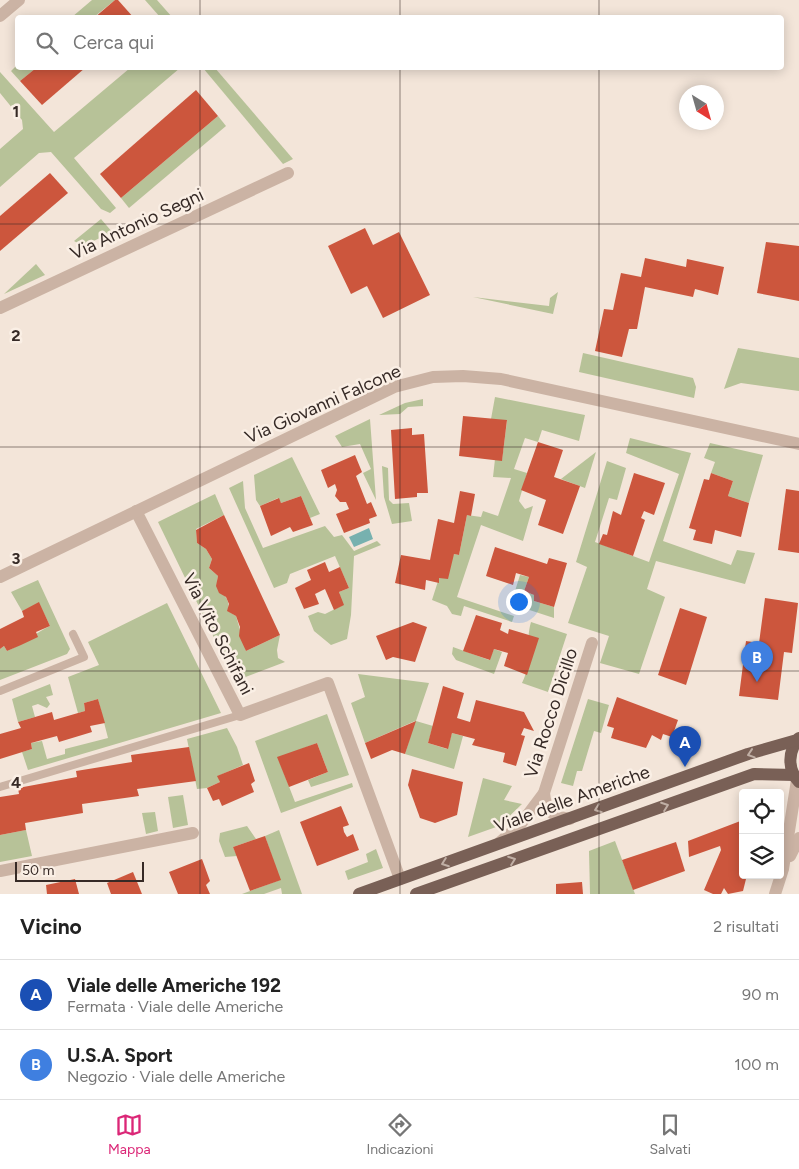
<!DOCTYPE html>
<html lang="it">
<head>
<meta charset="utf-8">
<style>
	body { margin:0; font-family:Figtree,sans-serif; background:#f2f2f2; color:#222 }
	.controls { position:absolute; right:15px; bottom:15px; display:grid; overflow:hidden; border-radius:5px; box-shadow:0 2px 12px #0003 }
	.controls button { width:45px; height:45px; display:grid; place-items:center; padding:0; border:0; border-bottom:1px solid #e0e0e0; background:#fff; color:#222; font:25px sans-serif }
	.compass { position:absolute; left:679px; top:85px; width:45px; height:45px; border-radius:50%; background:#fff; box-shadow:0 2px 12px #0003; rotate:143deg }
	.scale { position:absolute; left:15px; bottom:12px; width:129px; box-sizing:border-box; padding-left:5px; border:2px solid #362a26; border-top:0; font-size:14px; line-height:18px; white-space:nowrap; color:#362a26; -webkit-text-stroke:4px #faefe5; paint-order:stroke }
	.you { position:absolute; left:518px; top:601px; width:18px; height:18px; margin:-12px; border:4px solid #fff; border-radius:50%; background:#1a73e8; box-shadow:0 0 0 8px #1a73e833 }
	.badge { display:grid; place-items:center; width:32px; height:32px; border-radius:50%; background:#db2777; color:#fff; font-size:16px; font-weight:700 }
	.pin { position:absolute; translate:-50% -41px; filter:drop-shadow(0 1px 2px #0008) }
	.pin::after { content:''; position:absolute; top:26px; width:18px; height:15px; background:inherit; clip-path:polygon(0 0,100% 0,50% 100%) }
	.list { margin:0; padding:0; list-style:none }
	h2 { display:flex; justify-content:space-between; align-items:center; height:65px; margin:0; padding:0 20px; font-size:21px }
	h2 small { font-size:16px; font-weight:400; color:#767676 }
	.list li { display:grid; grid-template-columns:32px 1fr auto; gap:15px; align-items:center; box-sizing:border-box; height:70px; padding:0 20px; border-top:1px solid #e0e0e0 }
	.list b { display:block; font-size:19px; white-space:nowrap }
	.list p { margin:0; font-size:16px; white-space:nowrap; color:#767676 }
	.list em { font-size:16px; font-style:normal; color:#767676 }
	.icon { flex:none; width:28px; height:28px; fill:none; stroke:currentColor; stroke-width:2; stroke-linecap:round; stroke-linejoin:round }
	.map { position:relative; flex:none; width:799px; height:894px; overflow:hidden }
	.search { position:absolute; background:#fff; box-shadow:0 2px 12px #0003; left:15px; right:15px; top:15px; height:55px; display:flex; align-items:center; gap:12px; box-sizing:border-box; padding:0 18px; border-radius:5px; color:#767676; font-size:19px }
	.sheet { height:205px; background:#fff }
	nav { display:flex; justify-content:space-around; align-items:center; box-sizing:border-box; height:70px; border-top:1px solid #e0e0e0; background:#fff; font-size:14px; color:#767676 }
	nav a { display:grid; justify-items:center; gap:2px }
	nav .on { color:#db2777 }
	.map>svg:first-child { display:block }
</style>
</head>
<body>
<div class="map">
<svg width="799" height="894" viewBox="0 0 799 894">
	<rect width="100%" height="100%" fill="#f3e5d9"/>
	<g fill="#b7c298">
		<path d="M 92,0 L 115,0 L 94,17 L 72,17 Z"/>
		<path d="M 145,0 L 157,0 L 172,17 L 160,17 Z"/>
		<path d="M 17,65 L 18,68 L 36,68 L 20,81 L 11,71 Z"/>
		<path d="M 130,68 L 180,68 L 74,158 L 116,208 L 110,213 L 101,209 L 51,152 L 39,153 L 0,187 L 0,149 L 23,129 L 22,120 L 0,93 L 0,72 L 54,132 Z"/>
		<path d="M 203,68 L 215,68 L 293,159 L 283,164 Z"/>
		<path d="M 218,116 L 226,126 L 129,208 L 121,198 Z"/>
		<path d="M 101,219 L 119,240 L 110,244 L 102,237 L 83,246 L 74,241 Z"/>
		<path d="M 36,264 L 45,275 L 4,294 Z"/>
		<path d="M 558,292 L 553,314 L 473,297 L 549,306 L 550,298 Z"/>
		<path d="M 738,348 L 799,358 L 799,391 L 741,383 L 724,389 Z"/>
		<path d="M 583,353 L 693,378 L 696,387 L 694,398 L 579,372 Z"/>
		<path d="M 495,397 L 585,415 L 579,441 L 542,430 L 538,442 L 525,438 L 514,469 L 527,473 L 519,501 L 525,509 L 533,506 L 523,541 L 481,525 L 457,597 L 514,616 L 512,622 L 464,606 L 461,616 L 452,614 L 447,606 L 432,600 L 439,578 L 454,554 L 459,555 L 467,515 L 481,517 L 483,511 L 498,516 L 511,478 L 493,477 L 495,459 L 502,460 L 507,421 L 491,419 Z"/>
		<path d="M 423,399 L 423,406 L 408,407 L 400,414 L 379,415 L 405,403 Z"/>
		<path d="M 370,419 L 376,500 L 363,473 L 371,469 L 360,444 L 342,447 L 335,436 Z"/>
		<path d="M 630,438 L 691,453 L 663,541 L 731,565 L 737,550 L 755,553 L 745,584 L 656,561 L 647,589 L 665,597 L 639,674 L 600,663 L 609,636 L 568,623 L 587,567 L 576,562 L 607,461 L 626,468 L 617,500 L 609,498 L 595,542 L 649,562 L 679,474 L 626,453 Z"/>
		<path d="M 710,443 L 763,455 L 749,503 L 728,496 L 733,481 L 711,473 L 715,462 L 704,458 Z"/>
		<path d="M 596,452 L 585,488 L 561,479 Z"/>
		<path d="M 292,457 L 320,514 L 310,518 L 301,496 L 281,503 L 278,498 L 260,506 L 256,500 L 254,475 Z"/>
		<path d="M 382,466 L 388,468 L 389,500 L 393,504 L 409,503 L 412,521 L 392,524 L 384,497 Z"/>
		<path d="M 243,481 L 245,508 L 263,548 L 325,526 L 334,537 L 342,535 L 354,551 L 377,541 L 381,545 L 354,556 L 351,615 L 347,639 L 331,645 L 314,631 L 308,616 L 318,612 L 325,614 L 343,605 L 339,592 L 349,588 L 335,556 L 290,574 L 287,583 L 274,588 L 229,488 Z"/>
		<path d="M 215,494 L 224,515 L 196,529 L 197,543 L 206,549 L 212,559 L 209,568 L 218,576 C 214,596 232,592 228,611 L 236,616 L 246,651 L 280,635 L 277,650 L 278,658 L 285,662 L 235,681 L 158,522 Z"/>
		<path d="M 520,575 L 529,577 L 524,591 L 534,595 L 534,601 L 554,607 L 554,618 L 511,604 Z"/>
		<path d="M 38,580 L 70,649 L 67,654 L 0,680 L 0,649 L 4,646 L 7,651 C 23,644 35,633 50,626 L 39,603 L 22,611 L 11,592 Z"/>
		<path d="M 167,603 L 221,713 L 28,770 L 22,752 L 32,749 L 31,743 L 42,741 L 47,759 L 65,754 L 65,749 L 108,738 L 98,699 L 84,703 L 85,711 L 78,713 L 68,677 L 99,665 L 88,642 Z"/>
		<path d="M 531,622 L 567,634 L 548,692 L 522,683 C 532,665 525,642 531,622 Z"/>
		<path d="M 453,647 L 489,660 L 494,649 L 502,652 L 494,674 L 456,660 L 452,654 Z"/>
		<path d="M 358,674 L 429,683 L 416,721 L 433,726 L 428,743 L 447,749 L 452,733 L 463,736 L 454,769 L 405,754 L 415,721 L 365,743 L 351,703 L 365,697 Z"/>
		<path d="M 50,684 L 53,695 L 46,697 L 50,704 L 47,708 L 38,704 L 32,706 L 35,717 L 18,722 L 12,699 Z"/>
		<path d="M 588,699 L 609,705 L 601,733 L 594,731 L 582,771 L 577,771 L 573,786 L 561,783 Z"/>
		<path d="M 327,714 L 349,775 L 311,787 L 308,780 L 328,772 L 317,743 L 278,758 L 295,802 L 352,783 L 353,787 L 281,813 L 255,741 Z"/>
		<path d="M 227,728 L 237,747 L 243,765 L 218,776 L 220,782 L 207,788 L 197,789 L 187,739 Z"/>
		<path d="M 483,778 L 512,786 L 504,800 L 522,804 L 499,826 L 468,837 Z"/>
		<path d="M 183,795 L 188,825 L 173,828 L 168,797 Z"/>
		<path d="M 155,812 L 158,831 L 146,834 L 142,813 Z"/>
		<path d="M 247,826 L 256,839 L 233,847 L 237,856 L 225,857 L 219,841 L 220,833 Z"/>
		<path d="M 26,830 L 32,856 L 0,862 L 0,835 Z"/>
		<path d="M 279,830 L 302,894 L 282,894 L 281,888 L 264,894 L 242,894 L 280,880 L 265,836 Z"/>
		<path d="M 615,841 L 635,894 L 590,894 L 589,851 Z"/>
		<path d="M 376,849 L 383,868 L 348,880 L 345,871 L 368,862 L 366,854 Z"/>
	</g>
	<path fill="#77b1af" d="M 369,528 L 373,539 L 354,547 L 349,537 Z"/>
	<g fill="#cc563d">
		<path d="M 115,0 L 118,0 L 134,18 L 94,18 Z"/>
		<path d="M 36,68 L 85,68 L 42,105 L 20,81 Z"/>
		<path d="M 196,90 L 218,116 L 121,198 L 100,174 Z"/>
		<path d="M 50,173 L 68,193 L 0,251 L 0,216 Z"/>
		<path d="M 365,228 L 373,245 L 399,232 L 430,295 L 383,318 L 367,286 L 351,294 L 328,246 Z"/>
		<path d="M 766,242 L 799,246 L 799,301 L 757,293 Z"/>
		<path d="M 645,258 L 686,267 L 687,259 L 724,267 L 718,295 L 695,289 L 693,297 L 645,287 L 637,329 L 629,329 L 622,357 L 595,351 L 604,309 L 613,310 L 621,273 L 641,277 Z"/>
		<path d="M 463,416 L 507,420 L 502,461 L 459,456 Z"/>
		<path d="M 412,428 L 412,435 L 424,434 L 428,493 L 417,493 L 417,497 L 395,499 L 391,430 Z"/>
		<path d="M 538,442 L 563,450 L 554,477 L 580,486 L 563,534 L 538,525 L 546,500 L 521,490 Z"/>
		<path d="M 355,455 L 362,472 L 356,476 L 367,504 L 371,502 L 377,516 L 369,519 L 370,523 L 344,533 L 336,514 L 349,509 L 346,502 L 340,502 L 335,496 L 337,490 L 335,484 L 328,488 L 321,470 Z"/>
		<path d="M 634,473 L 665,483 L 654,515 L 644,511 L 641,518 L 645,520 L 633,556 L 599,544 L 603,534 L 607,535 L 613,511 L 621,515 Z"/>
		<path d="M 711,473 L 733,481 L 728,496 L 749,503 L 741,537 L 715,530 L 712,544 L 693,540 L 696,530 L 689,528 L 704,479 L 709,480 Z"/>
		<path d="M 786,489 L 799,491 L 799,553 L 778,550 Z"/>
		<path d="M 460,491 L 475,494 L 471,516 L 467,515 L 459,555 L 454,554 L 448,579 L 439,578 L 439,583 L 426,580 L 425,590 L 395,583 L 401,555 L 430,560 L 438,519 L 454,523 Z"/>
		<path d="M 301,496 L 313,525 L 293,532 L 290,527 L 271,536 L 260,506 L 279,498 L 281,503 Z"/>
		<path d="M 224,515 L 280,635 L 246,651 L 239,636 L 240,627 L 236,616 L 227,611 L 229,604 L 226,597 L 219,593 L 216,586 L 218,576 L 209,568 L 212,559 L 206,549 L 197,543 L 196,530 Z"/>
		<path d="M 495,547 L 547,564 L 549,558 L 567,563 L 554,607 L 534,601 L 534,595 L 524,591 L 529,577 L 516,573 L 513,585 L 486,576 Z"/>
		<path d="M 325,562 L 329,572 L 340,567 L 349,588 L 339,592 L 344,605 L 334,610 L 325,589 L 315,594 L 319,604 L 304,609 L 295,588 L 311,580 L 307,570 Z"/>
		<path d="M 765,598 L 798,603 L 792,653 L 784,652 L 778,700 L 739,696 L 746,641 L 759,643 Z"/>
		<path d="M 39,602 L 50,626 L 36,632 L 38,637 L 21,645 L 7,651 L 4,646 L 0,649 L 0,629 L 24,617 L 22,611 Z"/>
		<path d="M 680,608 L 707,617 L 686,685 L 658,675 Z"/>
		<path d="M 476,615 L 502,623 L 500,630 L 508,634 L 509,629 L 539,638 L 527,675 L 504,666 L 508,653 L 494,649 L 490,660 L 463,651 Z"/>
		<path d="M 413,622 L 427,627 L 415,662 L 393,657 L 386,660 L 376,636 Z"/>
		<path d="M 443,686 L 464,693 L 457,718 L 470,722 L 476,700 L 524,712 L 534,731 L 524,728 L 521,735 L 525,736 L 516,766 L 503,762 L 505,753 L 472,745 L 475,739 L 452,733 L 448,749 L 428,743 Z"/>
		<path d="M 617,697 L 678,720 L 672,737 L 663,734 L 661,740 L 652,735 L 646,748 L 611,738 L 614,728 L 607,726 Z"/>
		<path d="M 98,699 L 105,723 L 90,726 L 92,732 L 59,742 L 57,736 L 31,743 L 32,749 L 0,759 L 0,734 L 21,728 L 18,722 L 52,712 L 54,720 L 78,713 L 85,711 L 84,703 Z"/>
		<path d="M 416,721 L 405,754 L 392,750 L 371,759 L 365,743 Z"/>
		<path d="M 317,743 L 328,772 L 289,787 L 277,757 Z"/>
		<path d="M 189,747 L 196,781 L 137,789 L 139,796 L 82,804 L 83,813 L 25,823 L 26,830 L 0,835 L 0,797 L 19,794 L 18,788 L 77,777 L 76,771 L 132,762 L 131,755 Z"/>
		<path d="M 249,763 L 255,781 L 251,784 L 254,792 L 222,806 L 219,799 L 213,801 L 207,788 L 220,782 L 217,776 Z"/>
		<path d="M 412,769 L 463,782 L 457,815 L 435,823 L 420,818 L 408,785 Z"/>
		<path d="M 341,806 L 349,825 L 343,827 L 344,832 L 347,837 L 353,834 L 359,850 L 317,866 L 300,822 Z"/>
		<path d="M 743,820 L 743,875 L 747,875 L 743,891 L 728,894 L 724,888 L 721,894 L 713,894 L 704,890 L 721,850 L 720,846 L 689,857 L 688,841 Z"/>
		<path d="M 265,836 L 281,880 L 250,891 L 233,847 Z"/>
		<path d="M 676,842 L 685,871 L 633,890 L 622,860 Z"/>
		<path d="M 202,859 L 210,881 L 206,885 L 210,894 L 178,894 L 169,872 Z"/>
		<path d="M 133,872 L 142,894 L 111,894 L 107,883 Z"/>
		<path d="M 75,879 L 79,894 L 47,894 L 46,885 Z"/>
		<path d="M 582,882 L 583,894 L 556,894 L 556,884 Z"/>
	</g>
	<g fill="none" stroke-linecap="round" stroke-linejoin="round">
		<g stroke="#cbb3a4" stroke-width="8">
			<path d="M 0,691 L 84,657 L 73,634"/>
			<path d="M 0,787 L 240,715"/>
		</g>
		<g stroke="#cbb3a4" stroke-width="12">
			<path d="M 0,16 L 19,0"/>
			<path d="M 0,308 L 288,173"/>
			<path d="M 136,511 L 240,715 L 328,683 L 400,879"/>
			<path d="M 0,577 L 394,387 L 433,377 L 463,376 L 501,379 L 799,444"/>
			<path d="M 544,793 C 546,812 551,816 570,819"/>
			<path d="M 499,843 L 520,825 L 544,793 L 592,643"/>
			<path d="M 790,856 L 799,838"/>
			<path d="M 0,871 L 193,833"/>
			<path d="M 775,894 L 783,869 L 797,780"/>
		</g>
		<g stroke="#796056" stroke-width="12">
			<path d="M 799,738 C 788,751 787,769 799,782"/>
			<path d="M 359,894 L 748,754 L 797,740"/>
			<path d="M 416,894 L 754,774 L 794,775"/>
		</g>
	</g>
	<defs><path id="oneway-chevron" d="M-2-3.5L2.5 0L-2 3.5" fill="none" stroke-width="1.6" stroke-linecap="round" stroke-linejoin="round" transform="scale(1.25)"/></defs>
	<g stroke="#c0afa5">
		<use href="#oneway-chevron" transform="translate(751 754) rotate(162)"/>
		<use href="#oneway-chevron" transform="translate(665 806) rotate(-20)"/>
		<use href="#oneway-chevron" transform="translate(598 809) rotate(160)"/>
		<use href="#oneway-chevron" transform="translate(512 860) rotate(-20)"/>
		<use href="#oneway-chevron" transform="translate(445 863) rotate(160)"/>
	</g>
	<path fill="none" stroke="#362a26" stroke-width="1" stroke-opacity="0.55" d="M 200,0 L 200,18M 400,0 L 400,18M 599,0 L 599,18M 200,68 L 200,894M 400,68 L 400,894M 599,68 L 599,894M 0,224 L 799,224M 0,447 L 799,447M 0,671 L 799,671"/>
	<g text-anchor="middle" stroke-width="5" stroke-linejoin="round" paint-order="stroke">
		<g font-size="18" fill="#362a26" stroke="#faefe5">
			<text transform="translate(137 224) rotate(-25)" y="6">Via Antonio Segni</text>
			<text transform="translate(323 404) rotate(-24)" y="6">Via Giovanni Falcone</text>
			<text transform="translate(218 634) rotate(63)" y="6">Via Vito Schifani</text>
			<text transform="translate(551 713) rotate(-72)" y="6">Via Rocco Dicillo</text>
			<text transform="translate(572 799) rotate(-20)" y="6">Viale delle Americhe</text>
		</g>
	</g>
	<g font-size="16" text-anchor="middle" font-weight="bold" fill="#362a26" stroke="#faefe5" stroke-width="5" stroke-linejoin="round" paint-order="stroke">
		<text x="16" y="117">1</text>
		<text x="16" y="341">2</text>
		<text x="16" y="564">3</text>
		<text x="16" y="788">4</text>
	</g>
</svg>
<div class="controls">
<button><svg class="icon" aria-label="locate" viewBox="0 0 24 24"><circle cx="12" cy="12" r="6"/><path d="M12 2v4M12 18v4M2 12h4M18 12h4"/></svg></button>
<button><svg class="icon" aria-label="layers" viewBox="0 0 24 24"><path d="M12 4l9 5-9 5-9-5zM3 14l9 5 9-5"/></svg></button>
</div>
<svg class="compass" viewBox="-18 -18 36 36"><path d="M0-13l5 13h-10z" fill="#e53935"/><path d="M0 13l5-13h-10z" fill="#767676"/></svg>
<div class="scale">50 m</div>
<div class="you"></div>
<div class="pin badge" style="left:685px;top:767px;background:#1a4fb4">A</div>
<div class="pin badge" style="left:757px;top:682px;background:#3f7fe0">B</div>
<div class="search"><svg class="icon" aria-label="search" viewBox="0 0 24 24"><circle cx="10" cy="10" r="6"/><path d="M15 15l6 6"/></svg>Cerca qui</div>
</div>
<section class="sheet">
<h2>Vicino<small>2 risultati</small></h2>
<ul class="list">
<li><span class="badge" style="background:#1a4fb4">A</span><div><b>Viale delle Americhe 192</b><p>Fermata · Viale delle Americhe</p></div><em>90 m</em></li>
<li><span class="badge" style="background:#3f7fe0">B</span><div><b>U.S.A. Sport</b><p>Negozio · Viale delle Americhe</p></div><em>100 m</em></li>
</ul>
</section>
<nav>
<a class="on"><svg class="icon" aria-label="map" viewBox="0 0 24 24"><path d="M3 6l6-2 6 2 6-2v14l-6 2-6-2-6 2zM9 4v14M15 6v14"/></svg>Mappa</a>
<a><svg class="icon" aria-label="directions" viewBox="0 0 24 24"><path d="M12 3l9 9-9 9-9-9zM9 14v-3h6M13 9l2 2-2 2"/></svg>Indicazioni</a>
<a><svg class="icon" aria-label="saved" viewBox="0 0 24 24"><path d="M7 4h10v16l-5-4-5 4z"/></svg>Salvati</a>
</nav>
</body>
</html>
